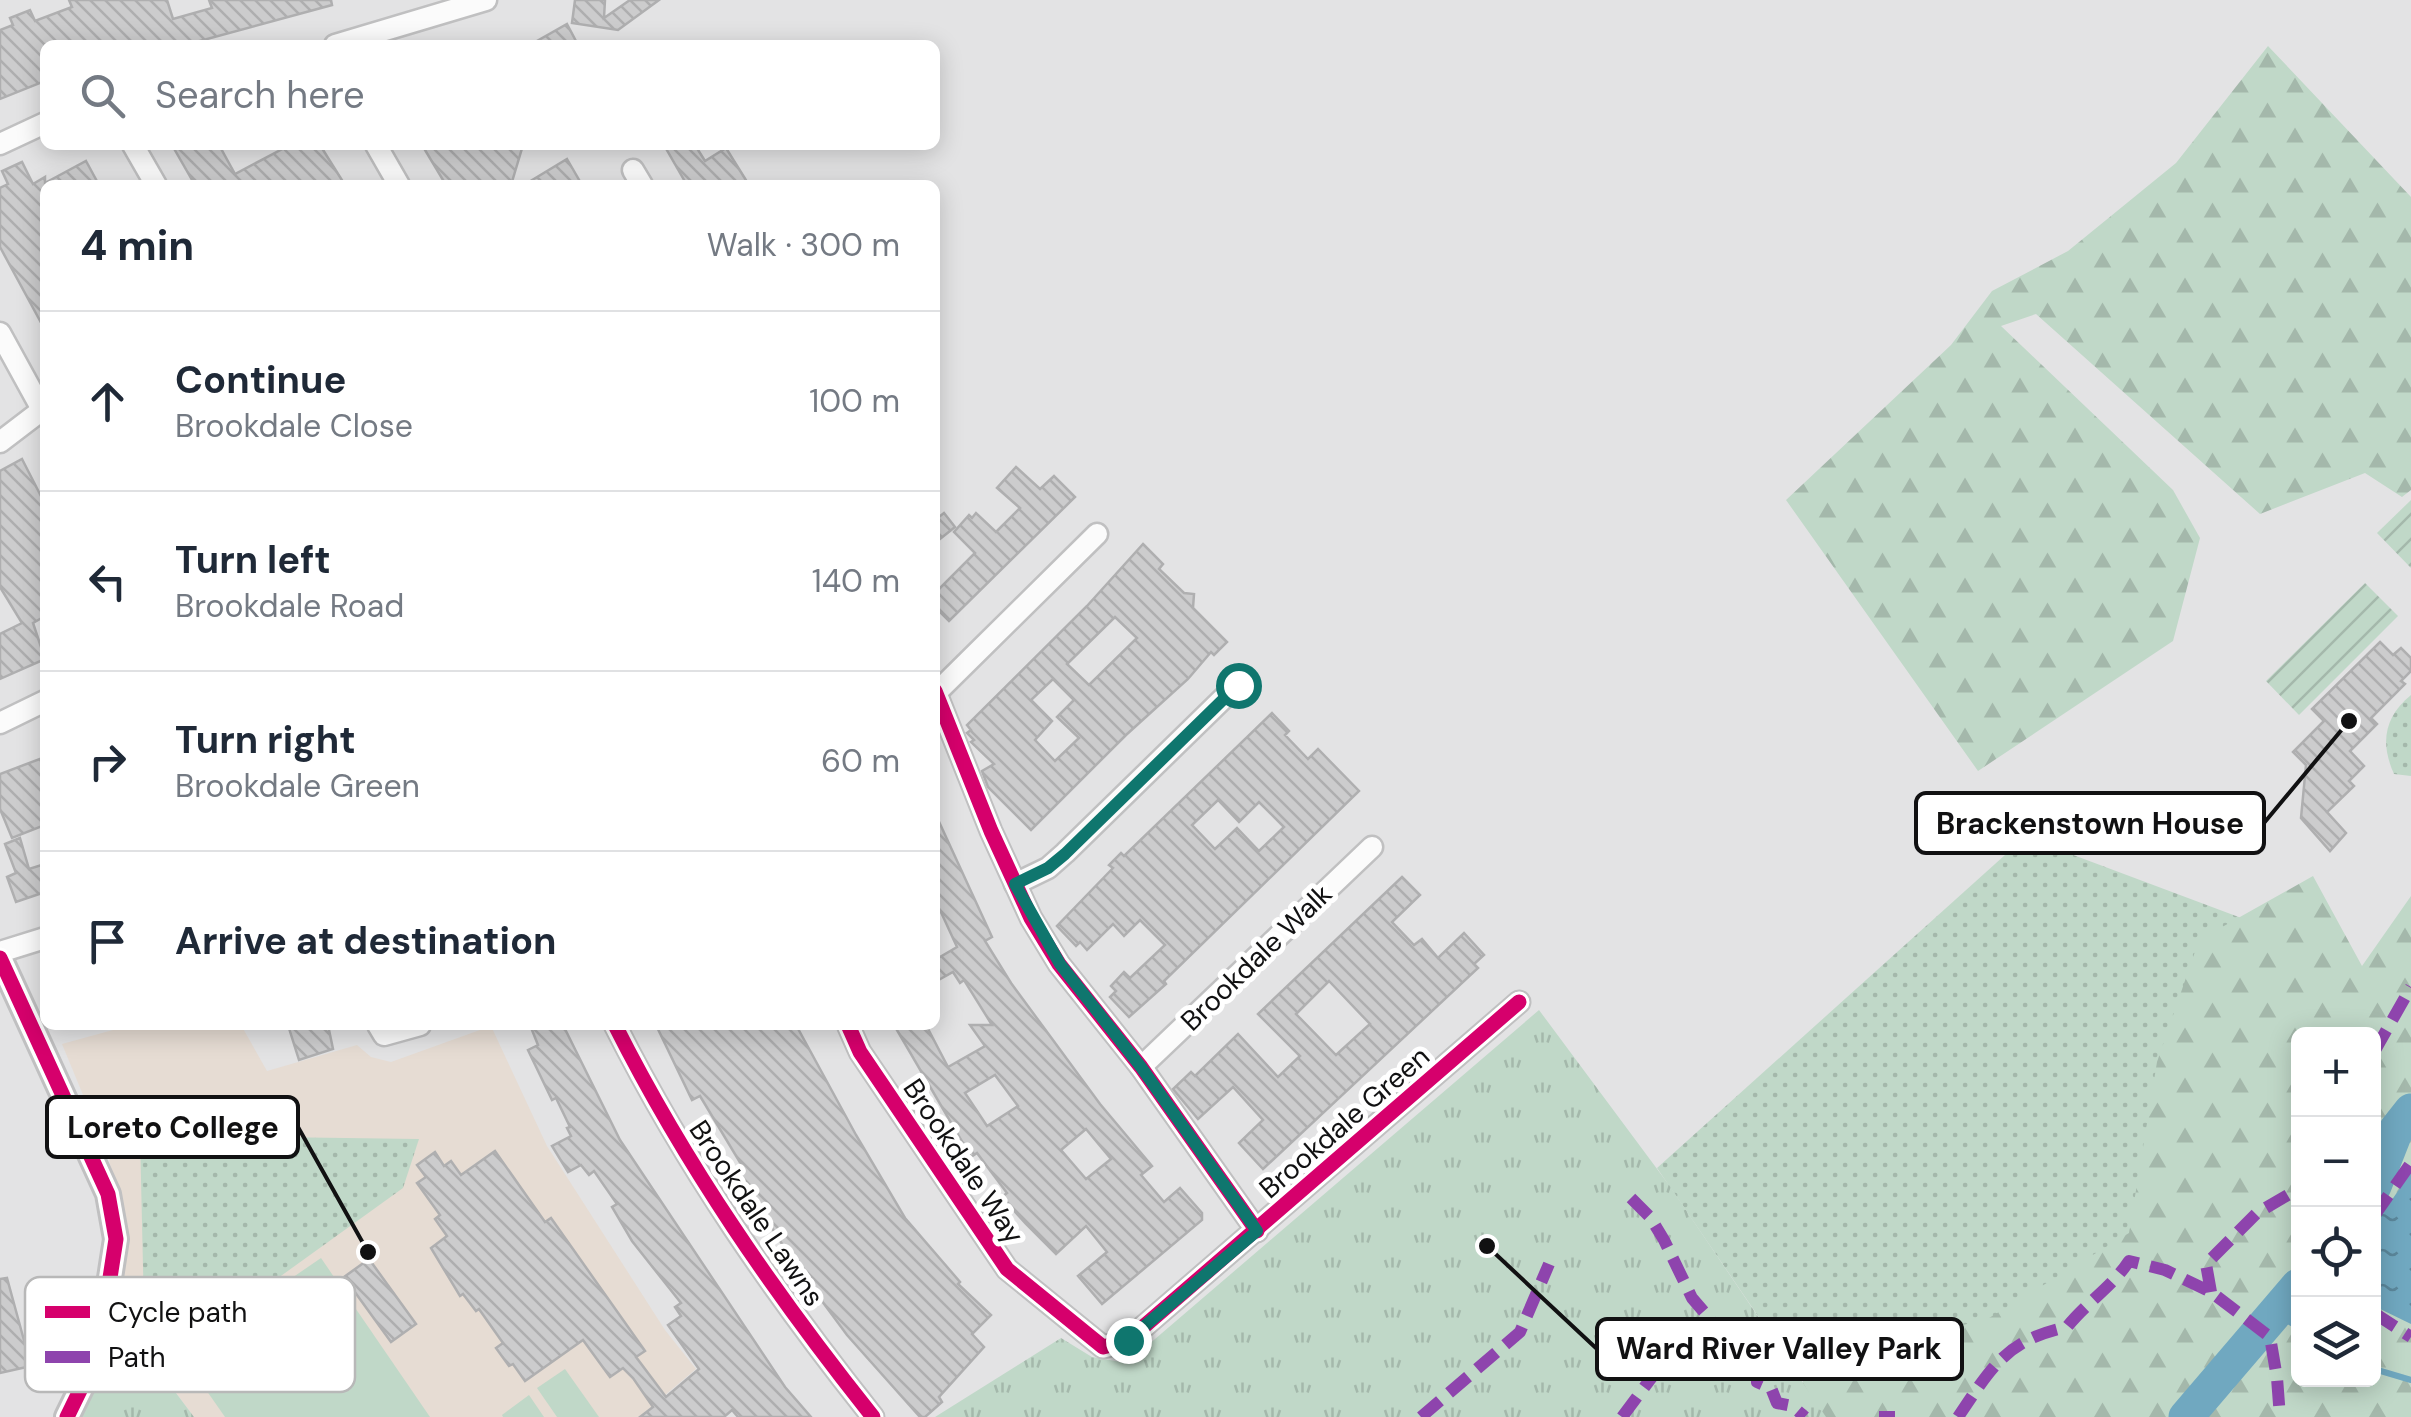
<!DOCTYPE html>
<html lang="en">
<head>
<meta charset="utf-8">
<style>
	body { margin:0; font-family:"DM Sans",sans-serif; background:#f2f2f3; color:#1f2937 }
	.controls { position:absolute; right:30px; bottom:30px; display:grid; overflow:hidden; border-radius:15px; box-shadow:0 5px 25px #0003 }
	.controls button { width:90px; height:90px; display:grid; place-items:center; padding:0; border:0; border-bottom:2px solid #e0e1e3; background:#fff; color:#1f2937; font:50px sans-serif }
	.stop { position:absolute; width:30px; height:30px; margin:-22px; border:8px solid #0f766e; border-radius:50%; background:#fff }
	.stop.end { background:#0f766e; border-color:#fff; box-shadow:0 2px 10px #0008 }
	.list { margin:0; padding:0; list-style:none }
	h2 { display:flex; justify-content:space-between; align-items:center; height:130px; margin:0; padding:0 40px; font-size:42px }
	h2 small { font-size:32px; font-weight:400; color:#747a83 }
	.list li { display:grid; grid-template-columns:65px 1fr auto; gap:30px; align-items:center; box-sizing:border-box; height:180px; padding:0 40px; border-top:2px solid #e0e1e3 }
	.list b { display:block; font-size:38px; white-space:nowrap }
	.list p { margin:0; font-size:32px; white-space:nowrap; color:#747a83 }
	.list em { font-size:32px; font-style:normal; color:#747a83 }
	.icon { flex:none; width:55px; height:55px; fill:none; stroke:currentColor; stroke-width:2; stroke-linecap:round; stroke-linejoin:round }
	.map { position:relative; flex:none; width:2411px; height:1417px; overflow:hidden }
	.search { position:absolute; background:#fff; box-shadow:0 5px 25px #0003; left:40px; top:40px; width:900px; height:110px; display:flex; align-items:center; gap:25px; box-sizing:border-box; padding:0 35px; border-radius:15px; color:#747a83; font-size:38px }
	.panel { position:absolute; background:#fff; box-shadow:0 5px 25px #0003; left:40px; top:180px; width:900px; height:850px; border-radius:15px }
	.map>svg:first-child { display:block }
</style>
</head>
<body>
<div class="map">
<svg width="2411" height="1417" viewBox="0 0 2411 1417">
	<defs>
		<pattern id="grass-dots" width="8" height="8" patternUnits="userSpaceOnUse" patternTransform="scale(2.5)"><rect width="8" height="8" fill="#c0d8c8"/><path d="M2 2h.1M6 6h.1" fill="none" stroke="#a4b8ab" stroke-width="1.8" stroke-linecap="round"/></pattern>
		<pattern id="forest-firs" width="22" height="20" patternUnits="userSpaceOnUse" patternTransform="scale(2.5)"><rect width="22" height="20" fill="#c0d8c8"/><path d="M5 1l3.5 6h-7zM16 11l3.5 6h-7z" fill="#a4b8ab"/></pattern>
		<pattern id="park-tufts" width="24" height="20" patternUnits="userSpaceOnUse" patternTransform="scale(2.5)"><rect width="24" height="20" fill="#c0d8c8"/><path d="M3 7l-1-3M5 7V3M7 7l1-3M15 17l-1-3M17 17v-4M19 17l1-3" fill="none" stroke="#a4b8ab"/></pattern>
		<pattern id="garden-furrows" width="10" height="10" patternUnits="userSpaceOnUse" patternTransform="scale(2.5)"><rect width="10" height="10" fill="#c0d8c8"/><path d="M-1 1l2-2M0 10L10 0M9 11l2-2" fill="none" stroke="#a4b8ab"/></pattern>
		<pattern id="water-ripples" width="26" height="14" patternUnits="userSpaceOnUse" patternTransform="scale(2.5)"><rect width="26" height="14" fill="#70a8c0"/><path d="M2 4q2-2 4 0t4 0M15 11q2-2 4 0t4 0" fill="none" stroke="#5b879b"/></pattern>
		<pattern id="building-back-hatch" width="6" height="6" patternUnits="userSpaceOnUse" patternTransform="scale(2.5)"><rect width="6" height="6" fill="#cccccd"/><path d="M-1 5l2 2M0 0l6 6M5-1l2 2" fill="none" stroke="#aeaeaf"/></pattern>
	</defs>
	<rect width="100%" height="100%" fill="#e3e3e4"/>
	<path fill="#e6dcd3" d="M 131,1025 L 241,1025 L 267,1071 L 357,1045 L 371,1057 L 391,1062 L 491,1026 L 547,1146 L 665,1330 L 696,1369 L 639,1417 L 194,1417 L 119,1317 L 119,1220 L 109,1158 L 62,1044 Z"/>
	<g fill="url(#grass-dots)">
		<path d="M 2411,695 L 2411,776 L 2394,774 C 2380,743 2384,717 2411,695 Z"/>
		<path d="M 2025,837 L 2244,919 L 2128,1240 L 1827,1417 L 1657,1168 Z"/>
		<path d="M 140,1135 L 419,1139 L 403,1188 L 174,1353 L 144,1311 Z"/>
	</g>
	<g fill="url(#forest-firs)" fill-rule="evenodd">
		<path d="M 2268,46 L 2411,197 L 2411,490 L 2402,497 L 2365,473 L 2260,514 L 2036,314 L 2001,326 L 2173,490 L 2200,538 L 2173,641 L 1978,771 L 1786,500 L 1951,345 L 1992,291 L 2068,251 L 2176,163 Z"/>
		<path d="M 2313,876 L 2362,966 L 2411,896 L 2411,1417 L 1631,1417 L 1785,1358 L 1802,1383 L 1842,1358 L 1989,1318 L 2129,1233 L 2157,1062 L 2199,940 ZM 2298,1034 L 2374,1034 L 2374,1380 L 2298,1380 Z"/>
	</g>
	<g fill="url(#park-tufts)">
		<path d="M 1539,1010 L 1669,1185 L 1826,1417 L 935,1417 L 1061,1338 L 1092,1357 L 1127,1363 Z"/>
		<path d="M 119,1317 L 194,1417 L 82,1417 Z"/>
	</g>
	<g fill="url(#garden-furrows)">
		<path d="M 2411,500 L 2411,568 L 2377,533 Z"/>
		<path d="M 2365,583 L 2398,616 L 2299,715 L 2266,681 Z"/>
	</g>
	<g fill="#c0d8c8">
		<path d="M 321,1258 L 430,1417 L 225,1417 L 181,1354 Z"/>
		<path d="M 565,1369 L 599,1417 L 557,1417 L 537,1388 Z"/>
		<path d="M 529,1395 L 544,1417 L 503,1417 L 502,1415 Z"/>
	</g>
	<path fill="url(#water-ripples)" d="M 2411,1172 L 2411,1324 L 2374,1306 L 2374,1226 Z"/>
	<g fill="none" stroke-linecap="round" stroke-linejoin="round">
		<g stroke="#70a8c0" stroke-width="6">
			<path d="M 2275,1313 L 2298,1327"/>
			<path d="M 2374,1369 L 2411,1380"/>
		</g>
		<g stroke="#70a8c0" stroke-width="35">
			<path d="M 2374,1186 L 2396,1130 L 2411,1111"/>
			<path d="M 2186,1417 L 2298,1286"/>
		</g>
	</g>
	<g fill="url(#building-back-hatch)" stroke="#afafb0" stroke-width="2.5" fill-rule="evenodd">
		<path d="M 69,0 L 167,0 L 173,19 L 212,8 L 209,0 L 331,0 L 332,5 L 185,45 L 45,45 L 45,81 L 0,99 L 0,30 L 13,25 L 10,18 L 30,10 L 35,21 L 72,7 Z"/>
		<path d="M 575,0 L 605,0 L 604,18 L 630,0 L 659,0 L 618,30 L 572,23 Z"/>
		<path d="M 567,24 L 578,45 L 530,45 Z"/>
		<path d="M 172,145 L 219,145 L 235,174 L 290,145 L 320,145 L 345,185 L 195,185 Z"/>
		<path d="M 422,145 L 523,145 L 511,185 L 446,185 Z"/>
		<path d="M 664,145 L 695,145 L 705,161 L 726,148 L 749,185 L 687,185 Z"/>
		<path d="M 567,159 L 582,185 L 524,185 Z"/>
		<path d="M 86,161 L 99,185 L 45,185 L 45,330 L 0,247 L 0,188 L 8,184 L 2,171 L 22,162 L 33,184 L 45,177 L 45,183 Z"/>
		<path d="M 22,459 L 45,504 L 45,616 L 33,623 L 45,659 L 0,679 L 0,634 L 22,623 L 0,587 L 0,471 Z"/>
		<path d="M 1016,467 L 1040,489 L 1054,476 L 1075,497 L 949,621 L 935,607 L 935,593 L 975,553 L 954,532 L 969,515 L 972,518 L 976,513 L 996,532 L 1020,508 L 997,488 Z"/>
		<path d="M 944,513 L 955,527 L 935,543 L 935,520 Z"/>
		<path d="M 1143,544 L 1163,564 L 1159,569 L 1184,593 L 1194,594 L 1193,608 L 1227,642 L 1214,655 L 1211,652 L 1188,679 L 1126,735 L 1031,830 L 988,787 L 982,771 L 994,764 L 971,742 L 974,740 L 967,733 L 971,730 L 967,725 L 1087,606 ZM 1115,617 L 1137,638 L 1089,685 L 1067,664 ZM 1053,679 L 1074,700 L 1057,717 L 1079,738 L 1055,761 L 1035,740 L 1052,721 L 1031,700 Z"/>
		<path d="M 2380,642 L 2393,655 L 2401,648 L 2411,658 L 2411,671 L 2401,681 L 2405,684 L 2371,718 L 2377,724 L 2350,751 L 2364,766 L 2349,781 L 2354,786 L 2327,812 L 2346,833 L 2330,851 L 2301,818 L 2306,765 L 2293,752 L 2324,721 L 2312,709 Z"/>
		<path d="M 1272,713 L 1289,731 L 1285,735 L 1308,759 L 1318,749 L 1359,791 L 1164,981 L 1166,984 L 1129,1017 L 1110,997 L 1116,991 L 1111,986 L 1124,972 L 1130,978 L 1165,945 L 1140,920 L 1124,936 L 1113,924 L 1087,950 L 1080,942 L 1076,946 L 1057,926 L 1113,868 L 1109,865 L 1121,853 L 1124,856 ZM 1218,800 L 1239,822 L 1259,802 L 1284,827 L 1259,851 L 1237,828 L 1215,849 L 1192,825 Z"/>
		<path d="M 45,757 L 45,825 L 12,838 L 0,809 L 0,774 Z"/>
		<path d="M 935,813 L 992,937 L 985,941 L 1011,983 L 1100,1104 L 1152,1166 L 1141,1175 L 1164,1202 L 1180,1188 L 1202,1213 L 1202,1220 L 1102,1304 L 1078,1276 L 1107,1252 L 1086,1226 L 1056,1254 L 1026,1224 L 1002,1197 L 1007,1193 L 977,1153 L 971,1157 L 894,1025 L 926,1025 L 948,1067 L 985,1046 L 970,1025 L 992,1025 L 964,980 L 960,983 L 953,972 L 935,982 L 935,960 L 957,947 L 940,910 L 935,912 ZM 995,1075 L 1018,1106 L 987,1126 L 965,1093 ZM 1086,1129 L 1111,1159 L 1086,1179 L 1061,1150 Z"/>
		<path d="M 20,838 L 29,869 L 45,864 L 45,892 L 16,902 L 7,877 L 16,873 L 5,844 Z"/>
		<path d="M 1402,877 L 1420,895 L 1392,922 L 1414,945 L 1422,939 L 1438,958 L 1464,933 L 1484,955 L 1474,964 L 1478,968 L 1263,1169 L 1239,1143 L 1263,1120 L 1233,1087 L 1198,1119 L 1173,1089 L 1191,1072 L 1195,1076 L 1238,1034 L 1278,1077 L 1300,1056 L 1258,1014 ZM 1329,981 L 1370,1024 L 1336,1055 L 1296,1014 Z"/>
		<path d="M 288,1025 L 328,1025 L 333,1049 L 299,1060 Z"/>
		<path d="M 530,1025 L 563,1025 L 620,1140 L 785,1387 L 811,1417 L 738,1417 L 732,1410 L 724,1417 L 640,1417 L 653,1407 L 633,1378 L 623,1368 L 610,1377 L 583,1340 L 525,1381 L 513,1364 L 509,1366 L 496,1348 L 503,1343 L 479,1309 L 476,1311 L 463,1294 L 460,1296 L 431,1248 L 447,1236 L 435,1219 L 440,1215 L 417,1183 L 426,1177 L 417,1165 L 435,1152 L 444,1166 L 451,1161 L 461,1175 L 495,1151 L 545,1222 L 551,1218 L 645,1351 L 636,1357 L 666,1397 L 699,1369 L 668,1325 L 681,1316 L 675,1307 L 681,1303 L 632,1241 L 612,1207 L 617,1204 L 594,1171 L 589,1175 L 581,1165 L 568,1172 L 552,1146 L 571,1136 L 567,1128 L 570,1127 L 556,1098 L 552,1100 L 528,1050 L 538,1045 Z"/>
		<path d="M 656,1025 L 796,1025 L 856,1135 L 905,1218 L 960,1282 L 958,1284 L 991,1315 L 972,1334 L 984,1347 L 939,1397 L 942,1402 L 925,1417 L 920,1417 L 847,1335 L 796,1266 L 737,1173 L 744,1169 L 700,1096 L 692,1100 Z"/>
		<path d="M 369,1259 L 416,1324 L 391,1342 L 344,1277 Z"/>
		<path d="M 7,1278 L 31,1366 L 0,1373 L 0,1279 Z"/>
	</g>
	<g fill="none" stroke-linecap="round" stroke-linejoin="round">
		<g stroke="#c0c0c1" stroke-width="25">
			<g id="minor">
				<path d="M 335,45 L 486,0"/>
				<path d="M 0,144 L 45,123"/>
				<path d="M 133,145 L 156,185"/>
				<path d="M 376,145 L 399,185"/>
				<path d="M 633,170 L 642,185"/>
				<path d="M 0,333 L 45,415"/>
				<path d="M 0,442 L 42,410"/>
				<path d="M 935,691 L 991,831 L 1031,918 L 1059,964 L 1141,1067 L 1257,1231"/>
				<path d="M 936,693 L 1097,534"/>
				<path d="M 0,723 L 45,701"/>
				<path d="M 1015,884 L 1048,868 L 1065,853 L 1237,685"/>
				<path d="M 0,952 L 45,938"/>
				<path d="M 378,1025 L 384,1035 L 420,1025"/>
				<path d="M 615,1025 C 686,1166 775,1294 873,1417"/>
				<path d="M 848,1025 L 860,1052 L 1007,1269 L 1103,1347 L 1127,1341 L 1519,1002"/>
				<path d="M 1141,1067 L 1372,847"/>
			</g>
		</g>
		<g stroke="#c0c0c1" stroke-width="28">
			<path id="tertiary" d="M 0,958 L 108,1194 L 116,1239 L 101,1336 L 88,1374 L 67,1417"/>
		</g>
		<use href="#minor" stroke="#fbfbfb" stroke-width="20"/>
		<use href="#tertiary" stroke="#fbfbfb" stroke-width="22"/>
		<g stroke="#8e44ad" stroke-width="12" stroke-dasharray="25 12" stroke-linecap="butt">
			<path d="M 2374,1052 L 2411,987"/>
			<path d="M 1631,1198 L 1650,1217 L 1664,1240 L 1692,1298 L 1723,1334"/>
			<path d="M 2374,1216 L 2411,1163"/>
			<path d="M 2211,1292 L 2206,1264 L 2257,1213 L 2298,1189"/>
			<path d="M 2374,1313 L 2411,1337"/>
			<path d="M 1421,1417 L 1520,1332 L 1549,1264"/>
			<path d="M 1622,1417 L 1661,1365 L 1728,1333 C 1740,1337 1742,1343 1744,1355 L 1759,1363 L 1757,1382 L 1771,1388 L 1777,1403 L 1792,1406 L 1805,1417"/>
			<path d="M 1879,1417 L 1895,1417"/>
			<path d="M 1958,1417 C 1992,1367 2006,1340 2067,1327 C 2087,1302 2112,1287 2129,1261 L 2165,1270 L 2211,1292 L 2270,1337 L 2277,1378 L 2280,1417"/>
		</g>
		<g stroke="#fff" stroke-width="21">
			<g id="cycleway">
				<path d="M 935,691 L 991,831 L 1031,918 L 1059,964 L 1141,1067 L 1257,1231"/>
				<path d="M 0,958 L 108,1194 L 116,1239 L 101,1336 L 88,1374 L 67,1417"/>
				<path d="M 615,1025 C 686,1166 775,1294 873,1417"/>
				<path d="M 848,1025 L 860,1052 L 1007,1269 L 1103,1347 L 1127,1341 L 1519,1002"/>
			</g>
		</g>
		<use href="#cycleway" stroke="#d6006c" stroke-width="15"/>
	</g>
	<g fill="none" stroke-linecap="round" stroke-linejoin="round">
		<path stroke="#0f766e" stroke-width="12" d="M 1128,1340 L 1257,1231 L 1141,1067 L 1060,964 L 1015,884 L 1048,868 L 1065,854 L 1238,685"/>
	</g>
	<g text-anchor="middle" stroke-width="10" stroke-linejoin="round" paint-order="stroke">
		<g font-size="28" fill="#111112" stroke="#fff">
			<text transform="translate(1256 957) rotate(-44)" y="10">Brookdale Walk</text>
			<text transform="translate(1344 1122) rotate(-41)" y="10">Brookdale Green</text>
			<text transform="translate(964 1161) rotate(56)" y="10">Brookdale Way</text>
			<text transform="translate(757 1213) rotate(56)" y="10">Brookdale Lawns</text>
		</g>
	</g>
	<rect x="25" y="1277" width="330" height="115" rx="15" fill="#fff" stroke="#b8b8b8" stroke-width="2.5"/>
	<rect x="45" y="1306" width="45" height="12" fill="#d6006c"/>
	<rect x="45" y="1351" width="45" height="12" fill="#8e44ad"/>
	<g font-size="28" fill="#111112">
		<text x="108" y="1322">Cycle path</text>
		<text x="108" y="1367">Path</text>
	</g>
	<path fill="none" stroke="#111112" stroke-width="4" d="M2349 721L2264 823M368 1252L298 1127M1487 1246L1597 1349"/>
	<g fill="#111112" stroke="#fff" stroke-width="4">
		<circle cx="2349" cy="721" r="10"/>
		<circle cx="368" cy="1252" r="10"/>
		<circle cx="1487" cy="1246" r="10"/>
	</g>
	<g fill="#fff" stroke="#111112" stroke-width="4">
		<rect x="1916" y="793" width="348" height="60" rx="10"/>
		<rect x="47" y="1097" width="251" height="60" rx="10"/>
		<rect x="1597" y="1319" width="365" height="60" rx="10"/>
	</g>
	<g font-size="30" text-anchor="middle" font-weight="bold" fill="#111112">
		<text x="2090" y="834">Brackenstown House</text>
		<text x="173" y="1138">Loreto College</text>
		<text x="1779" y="1359">Ward River Valley Park</text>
	</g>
</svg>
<div class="controls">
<button>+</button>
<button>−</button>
<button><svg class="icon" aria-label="locate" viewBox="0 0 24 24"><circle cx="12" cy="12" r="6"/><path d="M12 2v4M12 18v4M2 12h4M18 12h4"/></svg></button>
<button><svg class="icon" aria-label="layers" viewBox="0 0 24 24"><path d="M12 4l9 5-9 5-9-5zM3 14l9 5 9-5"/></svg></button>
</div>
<div class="stop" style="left:1238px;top:685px"></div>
<div class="stop end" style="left:1128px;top:1340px"></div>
<div class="search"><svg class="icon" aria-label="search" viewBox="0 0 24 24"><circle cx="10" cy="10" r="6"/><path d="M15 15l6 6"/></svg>Search here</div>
<section class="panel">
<h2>4 min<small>Walk · 300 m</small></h2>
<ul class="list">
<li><svg class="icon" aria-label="ahead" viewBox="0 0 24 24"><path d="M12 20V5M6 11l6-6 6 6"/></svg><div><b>Continue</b><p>Brookdale Close</p></div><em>100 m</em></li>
<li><svg class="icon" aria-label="left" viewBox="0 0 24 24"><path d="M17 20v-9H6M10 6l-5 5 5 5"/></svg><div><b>Turn left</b><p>Brookdale Road</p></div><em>140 m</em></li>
<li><svg class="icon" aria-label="right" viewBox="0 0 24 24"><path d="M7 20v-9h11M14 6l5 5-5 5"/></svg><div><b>Turn right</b><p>Brookdale Green</p></div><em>60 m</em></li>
<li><svg class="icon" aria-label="arrive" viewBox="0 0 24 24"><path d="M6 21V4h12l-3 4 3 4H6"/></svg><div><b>Arrive at destination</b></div></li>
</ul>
</section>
</div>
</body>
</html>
